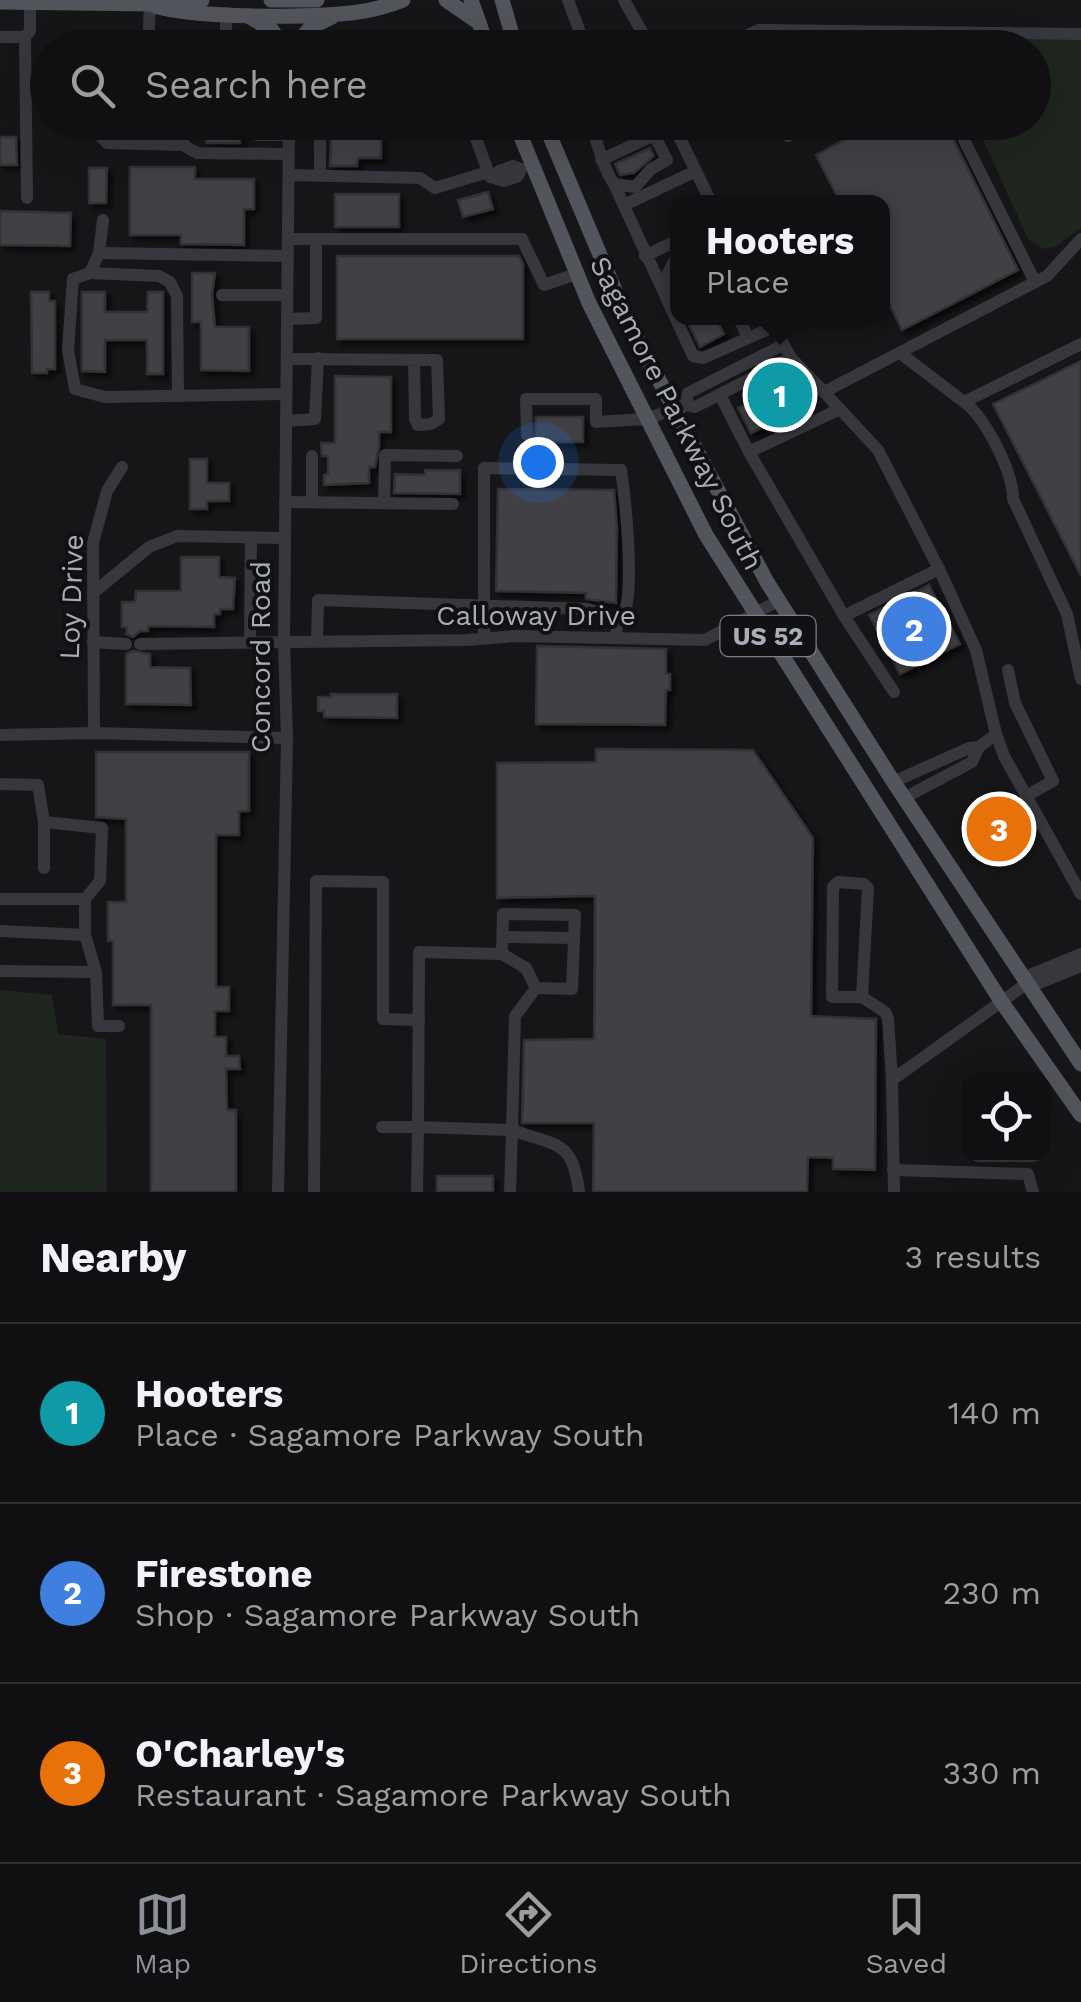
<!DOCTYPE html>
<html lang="en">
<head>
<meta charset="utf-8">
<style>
	body { margin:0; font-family:"Work Sans",sans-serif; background:#19191b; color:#f1f3f6 }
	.controls { position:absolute; right:30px; bottom:30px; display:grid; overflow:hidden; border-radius:20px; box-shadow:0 10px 40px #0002 }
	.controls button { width:90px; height:90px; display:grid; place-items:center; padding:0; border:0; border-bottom:2px solid #303032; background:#101012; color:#f1f3f6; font:50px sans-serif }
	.you { position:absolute; left:538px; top:462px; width:35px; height:35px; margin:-25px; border:8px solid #fff; border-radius:50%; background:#1a73e8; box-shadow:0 0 0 15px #1a73e833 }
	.badge { display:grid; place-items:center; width:65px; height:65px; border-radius:50%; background:#8c9099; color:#fff; font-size:32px; font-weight:700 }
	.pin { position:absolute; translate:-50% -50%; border:5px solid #fff; box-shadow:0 2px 10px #0006 }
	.popup { position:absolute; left:670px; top:195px; width:220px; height:130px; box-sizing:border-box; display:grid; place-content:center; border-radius:20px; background:#101012; filter:drop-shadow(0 2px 8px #0005); font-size:32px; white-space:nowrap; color:#9c9d9f }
	.popup b { font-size:38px; color:#f1f3f6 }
	.popup::after { content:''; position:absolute; left:50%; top:100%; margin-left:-20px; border:20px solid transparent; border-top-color:#101012 }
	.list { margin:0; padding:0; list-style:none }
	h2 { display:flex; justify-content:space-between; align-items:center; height:130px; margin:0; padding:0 40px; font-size:42px }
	h2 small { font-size:32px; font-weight:400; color:#9c9d9f }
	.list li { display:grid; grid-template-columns:65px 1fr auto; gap:30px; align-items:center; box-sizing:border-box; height:180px; padding:0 40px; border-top:2px solid #303032 }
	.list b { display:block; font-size:38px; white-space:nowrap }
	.list p { margin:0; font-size:32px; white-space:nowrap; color:#9c9d9f }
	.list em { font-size:32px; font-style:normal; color:#9c9d9f }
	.icon { flex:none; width:55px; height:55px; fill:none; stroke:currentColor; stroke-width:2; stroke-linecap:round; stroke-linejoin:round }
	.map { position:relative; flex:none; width:1081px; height:1192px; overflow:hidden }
	.search { position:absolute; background:#101012; box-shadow:0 10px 40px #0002; left:30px; right:30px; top:30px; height:110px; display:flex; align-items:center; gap:25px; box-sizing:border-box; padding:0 35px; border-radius:55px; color:#9c9d9f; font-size:38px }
	.sheet { height:670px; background:#101012 }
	nav { display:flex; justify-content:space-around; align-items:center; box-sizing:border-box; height:140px; border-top:2px solid #303032; background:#101012; font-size:28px; color:#9c9d9f }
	nav a { display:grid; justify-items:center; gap:5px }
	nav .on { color:#8c9099 }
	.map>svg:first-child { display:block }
</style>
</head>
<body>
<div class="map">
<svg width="1081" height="1192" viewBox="0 0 1081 1192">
	<defs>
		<filter id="shadow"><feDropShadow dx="4.5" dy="4.5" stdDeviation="2.5" flood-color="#0009"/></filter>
	</defs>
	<rect width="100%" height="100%" fill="#161618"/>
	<g fill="#1e261f">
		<path d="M 943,39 L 1081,40 L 1081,228 L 1055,247 L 1043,249 L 1028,239 L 981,135 L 996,129 L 996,123 L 1034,122 L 1034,48 L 933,48 Z"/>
		<path d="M 0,990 L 52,995 L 58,1034 L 106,1039 L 107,1192 L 0,1192 Z"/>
	</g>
	<g fill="#404145" stroke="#303034" stroke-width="2.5" filter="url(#shadow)">
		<rect x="206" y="122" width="34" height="21"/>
		<path d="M 877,122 L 945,122 L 1018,270 L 902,330 L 882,289 L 882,202 L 840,202 L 816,155 Z"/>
		<path d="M 350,130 L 363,130 L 363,137 L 381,138 L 381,158 L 358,158 L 357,166 L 330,166 L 331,137 L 349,137 Z"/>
		<path d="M 0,137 L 16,137 L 17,165 L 0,165 Z"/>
		<path d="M 650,148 L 654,156 L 634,173 L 620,175 L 615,164 Z"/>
		<path d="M 130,167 L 195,167 L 195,179 L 254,179 L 254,209 L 244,209 L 244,245 L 181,244 L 181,235 L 130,235 Z"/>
		<path d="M 89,168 L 107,168 L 106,203 L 89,203 Z"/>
		<path d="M 488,192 L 493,209 L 463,217 L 458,200 Z"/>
		<rect x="335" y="194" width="64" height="33"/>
		<path d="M 0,211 L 71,213 L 70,246 L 0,245 Z"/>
		<path d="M 337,256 L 519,256 L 523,264 L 523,339 L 337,339 Z"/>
		<path d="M 192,273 L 215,273 L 212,294 L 215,327 L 249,327 L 249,371 L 201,370 L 201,322 L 192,322 Z"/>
		<path d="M 31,292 L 49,292 L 49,301 L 55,301 L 55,369 L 47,369 L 47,373 L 32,373 Z"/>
		<path d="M 82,292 L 105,292 L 105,312 L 147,312 L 148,292 L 163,292 L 163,374 L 147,374 L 147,340 L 105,340 L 105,372 L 82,371 Z"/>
		<path d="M 686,318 L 716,318 L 724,334 L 700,347 Z"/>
		<path d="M 1081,361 L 1081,576 L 993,404 Z"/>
		<path d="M 335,376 L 391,377 L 391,432 L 379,432 L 379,447 L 375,467 L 369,467 L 369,483 L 324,485 L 324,475 L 328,474 L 328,456 L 322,456 L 321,443 L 335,443 Z"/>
		<path d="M 789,382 L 803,408 L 751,433 L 738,408 Z"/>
		<path d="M 536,417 L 583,417 L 583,442 L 534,442 Z"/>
		<path d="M 190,459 L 207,459 L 207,483 L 229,483 L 229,501 L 207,501 L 207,509 L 190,509 Z"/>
		<path d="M 425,470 L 460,470 L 460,494 L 394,493 L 395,474 L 425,475 Z"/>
		<path d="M 498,489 L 614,490 L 617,528 L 616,603 L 586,599 L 586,593 L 496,591 Z"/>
		<path d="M 181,557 L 219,557 L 219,577 L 235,578 L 233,609 L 220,609 L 220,614 L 214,614 L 214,627 L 148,626 L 148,631 L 140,631 L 133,637 L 126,634 L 127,627 L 122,627 L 122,602 L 135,602 L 136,591 L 181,591 Z"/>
		<path d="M 929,585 L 960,644 L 900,674 L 869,615 Z"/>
		<path d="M 537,646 L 666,649 L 666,674 L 670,674 L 670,690 L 666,690 L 665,725 L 536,724 Z"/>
		<path d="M 133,651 L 150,654 L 150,667 L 190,668 L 191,705 L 126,704 L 126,654 Z"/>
		<path d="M 331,694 L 397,694 L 397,718 L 324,717 L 324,711 L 318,711 L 318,697 L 331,697 Z"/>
		<path d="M 596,749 L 753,750 L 813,838 L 811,1016 L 876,1019 L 875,1170 L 833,1169 L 833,1158 L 808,1157 L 807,1192 L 593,1192 L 594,1123 L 522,1123 L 524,1040 L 594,1039 L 595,896 L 497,898 L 497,763 L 596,762 Z"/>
		<path d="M 96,752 L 249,752 L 249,811 L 239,811 L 239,835 L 216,835 L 216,987 L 229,987 L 229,1011 L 215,1011 L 215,1037 L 226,1037 L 226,1056 L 239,1056 L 240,1069 L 226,1069 L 227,1110 L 236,1110 L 236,1192 L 151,1192 L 151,1005 L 113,1005 L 113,941 L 108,941 L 108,902 L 126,902 L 126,819 L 96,817 Z"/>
		<rect x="437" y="1176" width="56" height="16"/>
	</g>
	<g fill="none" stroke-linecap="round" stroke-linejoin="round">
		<g stroke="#37383d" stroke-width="12">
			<path d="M 624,0 L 651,48"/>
			<path d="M 226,13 L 226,43 L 245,48"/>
			<path d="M 0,37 L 25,37 L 30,31 L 30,2"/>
			<path d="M 25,37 L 27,198"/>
			<path d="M 148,48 L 150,4"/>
			<path d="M 419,48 L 430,44 L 439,48"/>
			<path d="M 555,48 L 581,35 L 568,0"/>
			<path d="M 720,48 L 759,30 L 1081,34"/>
			<path d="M 98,122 L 98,134 L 107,143 L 183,145 L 197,153 L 289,154"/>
			<path d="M 256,122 L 257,135 L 289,135"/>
			<path d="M 470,122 L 490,177 L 504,181 L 518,176 L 521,169 L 513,166 L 499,171 L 496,177"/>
			<path d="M 589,122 C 599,143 601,165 614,184 L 635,187 L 651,169 L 667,160 L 654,135 L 601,160"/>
			<path d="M 672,122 L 711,202"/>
			<path d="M 777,122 L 788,136"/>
			<path d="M 955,122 L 1035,282"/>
			<path d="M 183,145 L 183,122"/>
			<path d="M 289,175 L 420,178 L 435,188 L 488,172"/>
			<path d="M 320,176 L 320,122"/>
			<path d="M 614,184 L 693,356 L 703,358 L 773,327"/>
			<path d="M 624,205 L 696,171"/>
			<path d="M 103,220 L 99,253 L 90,273 L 73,279 L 68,350 L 75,389 L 105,397 L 286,394"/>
			<path d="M 288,239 L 522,239 L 544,285 L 576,274"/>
			<path d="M 99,253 L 288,256"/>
			<path d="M 645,256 L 678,240"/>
			<path d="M 90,273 L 159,276 L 170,282 L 177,296 L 178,396"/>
			<path d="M 222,295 L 287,295"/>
			<path d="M 673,297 L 668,273 L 678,254"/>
			<path d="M 739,318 L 748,338"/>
			<path d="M 769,318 L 791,358 L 824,392"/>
			<path d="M 287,319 L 316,318 L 316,239"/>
			<path d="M 900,353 L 964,402 L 1081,344"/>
			<path d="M 287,359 L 437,360 L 439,419 L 431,424 L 418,425 L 415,419 L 414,360"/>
			<path d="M 720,395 L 749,452 L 844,616 L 939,569"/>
			<path d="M 964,402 C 986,418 1013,472 1013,499 L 1067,614 L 1081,679"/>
			<path d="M 686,405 L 688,393 L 783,345"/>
			<path d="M 286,421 L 315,419 L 318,358"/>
			<path d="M 527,435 L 526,399 L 596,399 L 596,422 L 646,419 L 686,405 L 695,407 L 791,358"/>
			<path d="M 749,452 L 840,409"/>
			<path d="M 285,502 L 453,504"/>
			<path d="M 312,502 L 312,456"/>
			<path d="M 384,503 L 385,455 L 457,456"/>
			<path d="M 93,593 L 149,547 L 177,536 L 285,538"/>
			<path d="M 844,616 L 894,692"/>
			<path d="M 484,639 L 484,468 L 621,470 C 626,503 632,570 627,603 C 625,619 616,615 616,638"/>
			<path d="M 317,640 L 318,600 L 587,609 L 605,613 L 616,621"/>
			<path d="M 93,642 L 126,644"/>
			<path d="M 250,642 L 251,537"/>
			<path d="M 140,644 L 466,640 L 515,636 L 705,640 L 778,601"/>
			<path d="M 1008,670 L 1015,703 L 1053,781 L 1026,796"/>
			<path d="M 94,733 L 93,543 L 107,491 L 122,467"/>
			<path d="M 996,734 L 1004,756 L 1081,894"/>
			<path d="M 0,735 L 94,733 L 287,738"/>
			<path d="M 893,782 L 969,748 L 979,747"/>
			<path d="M 0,784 L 38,785 L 44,822 L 102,828 L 100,881 L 85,899 L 85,935 L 0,931"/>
			<path d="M 904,798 L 972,762 L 979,747 L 996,734 L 976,650 L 939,569 L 878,450 L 824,392 L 1047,276 L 1081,239"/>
			<path d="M 44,868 L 44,822"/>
			<path d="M 0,899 L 85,899"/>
			<path d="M 503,937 L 574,938"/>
			<path d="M 502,954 L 419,952 L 418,1127 L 512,1130 L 515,1016 L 536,988 L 572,989 L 575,915 L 503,914 L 502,954 L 526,968 L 536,988"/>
			<path d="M 0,971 L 96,972 L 85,935"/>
			<path d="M 96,972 L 98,1026 L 119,1026"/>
			<path d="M 1026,984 L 1037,984 L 1081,966"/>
			<path d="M 862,997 L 832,997 L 833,887 L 838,882 L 864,884 L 868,888 L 862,997 L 885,1012 L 888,1018 L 892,1080"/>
			<path d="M 382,1127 L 418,1127 L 417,1192"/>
			<path d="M 893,1170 L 1028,1174 L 1033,1192"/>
			<path d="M 278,1192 L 287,738 L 284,642 L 289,122"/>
			<path d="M 314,1192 L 316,881 L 383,882 L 383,1019 L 419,1020"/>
			<path d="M 510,1192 L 512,1130 C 557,1146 573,1140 579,1192"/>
			<path d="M 894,1192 L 892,1080 L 1026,984 L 1032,974 L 1081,954"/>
		</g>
		<g stroke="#53555c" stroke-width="15">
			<path d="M 271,0 L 317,0"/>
			<path d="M 446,0 L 475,20"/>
			<path d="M 471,0 L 488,48"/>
			<path d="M 502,0 L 516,48"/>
			<path d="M 0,2 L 150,4 L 202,0"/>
			<path d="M 150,4 C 185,19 317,18 358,12 C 373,10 388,6 403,0"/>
			<path d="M 248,16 L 272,30 L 284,48"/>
			<path d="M 293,48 L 311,27 L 332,17"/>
			<path d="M 515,122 L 589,303 L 706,535 L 1001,1001 L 1081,1115"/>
			<path d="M 544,122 L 630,326 L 767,582 L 891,778 L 1081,1064"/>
		</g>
	</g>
	<g text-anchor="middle" stroke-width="8" stroke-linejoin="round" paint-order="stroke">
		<rect fill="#111113" stroke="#7b7e86" stroke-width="2.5" x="720.5" y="616" width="95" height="40" rx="8"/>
		<g font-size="25" font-weight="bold" fill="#a8adb8">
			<text x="768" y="645">US 52</text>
		</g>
		<g font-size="28" fill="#a8adb8" stroke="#111113">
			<text transform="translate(677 413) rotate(63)" y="10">Sagamore Parkway South</text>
			<text transform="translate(71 597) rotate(-88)" y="10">Loy Drive</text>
			<text x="536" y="625">Calloway Drive</text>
			<text transform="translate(260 657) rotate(-90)" y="10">Concord Road</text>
		</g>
	</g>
</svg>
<div class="controls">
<button><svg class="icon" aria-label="locate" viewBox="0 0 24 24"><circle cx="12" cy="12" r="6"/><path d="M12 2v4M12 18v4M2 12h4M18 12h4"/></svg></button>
</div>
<div class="you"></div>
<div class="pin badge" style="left:780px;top:395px;background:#0f9aa8">1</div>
<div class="popup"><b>Hooters</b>Place</div>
<div class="pin badge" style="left:914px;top:629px;background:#3f7fe0">2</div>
<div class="pin badge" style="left:999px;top:829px;background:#e8710a">3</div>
<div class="search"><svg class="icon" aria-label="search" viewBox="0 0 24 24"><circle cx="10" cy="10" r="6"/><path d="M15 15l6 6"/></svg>Search here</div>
</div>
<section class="sheet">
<h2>Nearby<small>3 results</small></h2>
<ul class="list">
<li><span class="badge" style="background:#0f9aa8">1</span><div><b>Hooters</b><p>Place · Sagamore Parkway South</p></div><em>140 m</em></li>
<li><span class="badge" style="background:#3f7fe0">2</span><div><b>Firestone</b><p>Shop · Sagamore Parkway South</p></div><em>230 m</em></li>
<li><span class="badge" style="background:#e8710a">3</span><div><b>O'Charley's</b><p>Restaurant · Sagamore Parkway South</p></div><em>330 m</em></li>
</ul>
</section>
<nav>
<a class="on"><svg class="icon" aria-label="map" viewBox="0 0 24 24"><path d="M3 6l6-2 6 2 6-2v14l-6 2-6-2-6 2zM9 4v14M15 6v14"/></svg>Map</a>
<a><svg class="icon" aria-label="directions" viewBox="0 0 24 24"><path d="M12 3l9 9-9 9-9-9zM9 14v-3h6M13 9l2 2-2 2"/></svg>Directions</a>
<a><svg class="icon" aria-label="saved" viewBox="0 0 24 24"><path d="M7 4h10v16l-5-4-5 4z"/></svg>Saved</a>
</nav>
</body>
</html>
